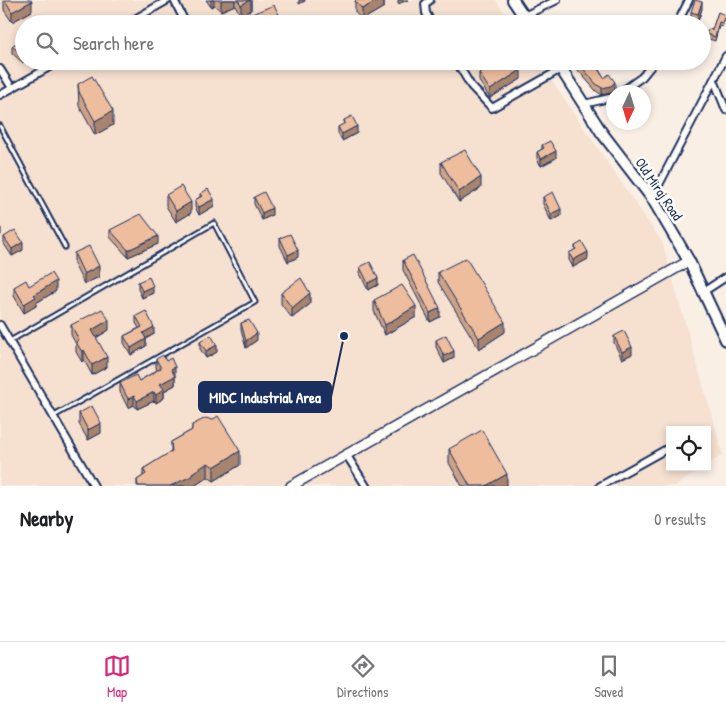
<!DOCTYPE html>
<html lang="en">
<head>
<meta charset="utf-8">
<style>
	body { margin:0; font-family:"Patrick Hand",sans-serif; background:#f2f2f2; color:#202124 }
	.controls { position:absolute; right:15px; bottom:15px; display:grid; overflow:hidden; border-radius:0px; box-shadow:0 2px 8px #0003 }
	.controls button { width:45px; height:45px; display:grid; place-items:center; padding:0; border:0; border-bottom:1px solid #e0e0e0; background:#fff; color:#202124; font:25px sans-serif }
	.compass { position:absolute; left:606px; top:85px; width:45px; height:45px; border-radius:50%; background:#fff; box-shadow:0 2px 8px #0003; rotate:184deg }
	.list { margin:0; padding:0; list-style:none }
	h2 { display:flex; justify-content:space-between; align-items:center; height:65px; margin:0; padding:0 20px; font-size:21px }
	h2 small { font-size:16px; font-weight:400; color:#757577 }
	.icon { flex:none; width:28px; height:28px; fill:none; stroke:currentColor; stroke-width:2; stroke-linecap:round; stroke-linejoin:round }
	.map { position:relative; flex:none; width:726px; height:486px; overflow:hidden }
	.search { position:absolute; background:#fff; box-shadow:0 2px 8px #0003; left:15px; right:15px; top:15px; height:55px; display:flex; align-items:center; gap:12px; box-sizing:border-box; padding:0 18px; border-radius:28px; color:#757577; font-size:19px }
	.sheet { height:155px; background:#fff }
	nav { display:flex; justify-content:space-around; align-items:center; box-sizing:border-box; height:70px; border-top:1px solid #e0e0e0; background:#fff; font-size:14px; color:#757577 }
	nav a { display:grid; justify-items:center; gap:2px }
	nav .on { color:#db2777 }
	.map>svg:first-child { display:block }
</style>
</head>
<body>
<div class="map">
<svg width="726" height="486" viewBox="0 0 726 486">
	<rect width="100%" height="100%" fill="#faefe5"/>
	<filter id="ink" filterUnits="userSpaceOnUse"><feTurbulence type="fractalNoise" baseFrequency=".02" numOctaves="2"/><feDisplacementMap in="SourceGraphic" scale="10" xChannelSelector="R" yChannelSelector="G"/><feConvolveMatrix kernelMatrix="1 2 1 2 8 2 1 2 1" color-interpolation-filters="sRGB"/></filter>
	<g filter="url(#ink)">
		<path fill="#f6e0d0" d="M 0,0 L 496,0 L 512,24 L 24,24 L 24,61 L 538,61 L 662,242 L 723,455 L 707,465 L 707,430 L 670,430 L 670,467 L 704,467 L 676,486 L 0,486 Z"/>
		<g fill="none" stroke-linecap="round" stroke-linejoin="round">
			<g stroke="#1b2f5e" stroke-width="7">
				<g id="service">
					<path d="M 0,126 L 65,247"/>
					<path d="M 10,341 L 214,223 L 255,302 L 54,416"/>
				</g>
			</g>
			<g stroke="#1b2f5e" stroke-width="10">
				<g id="minor">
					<path d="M 174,0 L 186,24"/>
					<path d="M 430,0 L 425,4 L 426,13 L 432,24"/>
					<path d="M 524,16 L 557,0"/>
					<path d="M 126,24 L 168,0"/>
					<path d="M 677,24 L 689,0"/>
					<path d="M 456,61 L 471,86 L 492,108 L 561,69"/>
					<path d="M 0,69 L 12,88"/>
					<path d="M 714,80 L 726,110"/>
					<path d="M 621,92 L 642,77 L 655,61"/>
					<path d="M 0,95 L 60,61"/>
					<path d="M 584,104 L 614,97"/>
					<path d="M 652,198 L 726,56"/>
					<path d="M 703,292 L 726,277"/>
					<path d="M 0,325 L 94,486"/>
					<path d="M 346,454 L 366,486"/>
					<path d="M 600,486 L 670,447"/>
				</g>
			</g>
			<g stroke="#1b2f5e" stroke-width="12">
				<path id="secondary" d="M 291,486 L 689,261"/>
			</g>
			<g stroke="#1b2f5e" stroke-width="14">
				<g id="primary">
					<path d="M 513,0 L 529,24"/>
					<path d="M 556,61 L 602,133 L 652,198 L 689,261 L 726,340"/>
				</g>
			</g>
			<use href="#service" stroke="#fdfcf7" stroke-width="3"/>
			<use href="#minor" stroke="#fdfcf7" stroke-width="6"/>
			<use href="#secondary" stroke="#fdfcf7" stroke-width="9"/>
			<use href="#primary" stroke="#fdfcf7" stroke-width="10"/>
		</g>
		<g fill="#cca388" stroke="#1b2f5e">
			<path d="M 4,0 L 32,11 L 12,22 L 4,10 Z"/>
			<path d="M 206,0 L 251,0 L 251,10 L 241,16 L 235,5 L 221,11 L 214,5 L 211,7 Z"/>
			<path d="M 384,0 L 384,7 L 362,20 L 355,12 L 355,1 Z"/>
			<path d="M 702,9 L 698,21 L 691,19 L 691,12 Z"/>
			<path d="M 718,12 L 725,19 L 722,27 L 719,26 L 715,41 L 706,38 L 706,34 L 712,30 Z"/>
			<path d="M 252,14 L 284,24 L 252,24 Z"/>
			<path d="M 24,38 L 24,61 L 25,61 L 23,63 L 12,53 L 12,46 Z"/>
			<path d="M 486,61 L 504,61 L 521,79 L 490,98 L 479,81 L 479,73 L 486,68 Z"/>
			<path d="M 576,61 L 596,65 L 604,78 L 615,89 L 611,93 L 602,95 L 596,91 L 576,68 Z"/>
			<path d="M 78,84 L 113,125 L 95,135 L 79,106 Z"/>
			<path d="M 344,120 L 357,133 L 342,141 L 338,134 L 338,127 L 344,124 Z"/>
			<path d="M 542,145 L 556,158 L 541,166 L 537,159 L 537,152 L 542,149 Z"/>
			<path d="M 441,162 L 481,188 L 459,202 L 441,173 Z"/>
			<path d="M 200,194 L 214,206 L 199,215 L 195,207 L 195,200 L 200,197 Z"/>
			<path d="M 166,195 L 191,213 L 176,222 L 166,206 Z"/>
			<path d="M 254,197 L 272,215 L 262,220 L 254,204 Z"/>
			<path d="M 543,197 L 561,216 L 551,221 L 543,204 Z"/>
			<path d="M 110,230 L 158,244 L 128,257 L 110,237 Z"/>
			<path d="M 4,237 L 23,250 L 12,256 L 4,244 Z"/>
			<path d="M 280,238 L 298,257 L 288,262 L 280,246 Z"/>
			<path d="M 575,246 L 588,259 L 573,267 L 569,260 L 569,253 L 575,250 Z"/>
			<path d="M 74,253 L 99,277 L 84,284 L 74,264 Z"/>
			<path d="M 403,260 L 440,317 L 430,322 L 403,270 Z"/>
			<path d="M 360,267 L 378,285 L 368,290 L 360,274 Z"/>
			<path d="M 438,272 L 505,332 L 479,349 L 438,282 Z"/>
			<path d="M 138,282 L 153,293 L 142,298 L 138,289 Z"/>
			<path d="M 29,286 L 56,291 L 36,303 L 36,306 L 24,313 L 14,296 L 14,287 Z"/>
			<path d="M 281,293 L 310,304 L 292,318 L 281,304 Z"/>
			<path d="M 374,300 L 416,317 L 385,335 L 374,311 Z"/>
			<path d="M 136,316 L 154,334 L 146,339 L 146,346 L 131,355 L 124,343 L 124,336 L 139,328 L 136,323 Z"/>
			<path d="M 241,323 L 257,340 L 246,348 L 241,330 Z"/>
			<path d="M 71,325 L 109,330 L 96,338 L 107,367 L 92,375 L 84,360 L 82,362 L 76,352 L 76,344 L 71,335 Z"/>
			<path d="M 614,336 L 632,354 L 622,359 L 614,343 Z"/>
			<path d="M 436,340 L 454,358 L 444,363 L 436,347 Z"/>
			<path d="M 200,342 L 217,352 L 206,358 L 200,349 Z"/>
			<path d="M 156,359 L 175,375 L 175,385 L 164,391 L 164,398 L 156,403 L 154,401 L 137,409 L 134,405 L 128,408 L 120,392 L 120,383 L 139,381 L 157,370 L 156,367 Z"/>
			<path d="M 79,413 L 101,433 L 88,440 L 79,424 Z"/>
			<path d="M 192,425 L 240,465 L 214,481 L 208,477 L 194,486 L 137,486 L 137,480 L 143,476 L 143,469 L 171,452 L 171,442 L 192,430 Z"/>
			<path d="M 449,449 L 507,486 L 462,486 L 449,463 Z"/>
		</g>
		<g fill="#a6846f" stroke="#1b2f5e">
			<path d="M 211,0 L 214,0 L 214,5 L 211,7 Z"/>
			<path d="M 223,0 L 235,0 L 235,5 L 221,11 L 221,1 Z"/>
			<path d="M 250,0 L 251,0 L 251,10 L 241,16 L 241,5 Z"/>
			<path d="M 299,0 L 305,0 L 305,1 L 299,4 Z"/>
			<path d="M 378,0 L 384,0 L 384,7 L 362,20 L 362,9 Z"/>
			<path d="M 398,0 L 408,0 L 398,4 Z"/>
			<path d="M 32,1 L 32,11 L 12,22 L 12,12 Z"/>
			<path d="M 702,2 L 702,9 L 698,21 L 698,14 Z"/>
			<path d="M 242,61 L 251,61 L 242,66 Z"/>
			<path d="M 521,70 L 521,79 L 490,98 L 490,90 Z"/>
			<path d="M 615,82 L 615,89 L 611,93 L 602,95 L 602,88 Z"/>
			<path d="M 113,111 L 113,125 L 95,135 L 95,121 Z"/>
			<path d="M 357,126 L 357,133 L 342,141 L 342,134 Z"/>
			<path d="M 556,151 L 556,158 L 541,166 L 541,159 Z"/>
			<path d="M 481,177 L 481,188 L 459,202 L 459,192 Z"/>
			<path d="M 214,199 L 214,206 L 199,215 L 199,207 Z"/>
			<path d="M 191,202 L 191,213 L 176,222 L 176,211 Z"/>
			<path d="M 272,208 L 272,215 L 262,220 L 262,213 Z"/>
			<path d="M 561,209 L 561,216 L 551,221 L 551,214 Z"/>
			<path d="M 1,228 L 1,235 L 0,236 L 0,229 Z"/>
			<path d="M 158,236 L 158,244 L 128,257 L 128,250 Z"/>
			<path d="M 23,242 L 23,250 L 12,256 L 12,249 Z"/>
			<path d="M 298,250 L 298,257 L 288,262 L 288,255 Z"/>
			<path d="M 588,252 L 588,259 L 573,267 L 573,260 Z"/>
			<path d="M 99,266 L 99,277 L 84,284 L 84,274 Z"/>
			<path d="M 378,278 L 378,285 L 368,290 L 368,283 Z"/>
			<path d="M 56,281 L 56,291 L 36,303 L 36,306 L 24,313 L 24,304 L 34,295 Z"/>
			<path d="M 153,286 L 153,293 L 142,298 L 142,291 Z"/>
			<path d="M 310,293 L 310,304 L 292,318 L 292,308 Z"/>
			<path d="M 416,306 L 416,317 L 385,335 L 385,325 Z"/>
			<path d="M 440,308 L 440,317 L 430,322 L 430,313 Z"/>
			<path d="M 109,320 L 109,330 L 92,340 L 92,330 Z"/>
			<path d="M 505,322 L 505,332 L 479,349 L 479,338 Z"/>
			<path d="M 154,327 L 154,334 L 143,340 L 143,333 Z"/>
			<path d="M 257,333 L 257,340 L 246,348 L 246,341 Z"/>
			<path d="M 146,339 L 146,346 L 131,355 L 131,348 Z"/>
			<path d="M 217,345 L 217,352 L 206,358 L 206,351 Z"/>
			<path d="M 632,347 L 632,354 L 622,359 L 622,352 Z"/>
			<path d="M 84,350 L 84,360 L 82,362 L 82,352 Z"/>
			<path d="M 454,351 L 454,358 L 444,363 L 444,356 Z"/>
			<path d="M 107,357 L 107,367 L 92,375 L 92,365 Z"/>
			<path d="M 175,367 L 175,375 L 171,378 L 171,369 Z"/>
			<path d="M 175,376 L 175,385 L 164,391 L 164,398 L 156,403 L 156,395 L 160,384 Z"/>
			<path d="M 154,392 L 154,401 L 137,409 L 137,401 Z"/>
			<path d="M 134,396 L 134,405 L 128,408 L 128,399 Z"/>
			<path d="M 101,423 L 101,433 L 88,440 L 88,430 Z"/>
			<path d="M 240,451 L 240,465 L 214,481 L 214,467 Z"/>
			<path d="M 208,463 L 208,477 L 194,486 L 170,486 Z"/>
			<path d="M 507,474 L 507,486 L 486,486 Z"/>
		</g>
		<g fill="#edbd9e" stroke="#1b2f5e">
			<path d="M 5,0 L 31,0 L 32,1 L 12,12 Z"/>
			<path d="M 238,0 L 250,0 L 241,5 Z"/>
			<path d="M 357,0 L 378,0 L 362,9 L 355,1 Z"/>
			<path d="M 695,0 L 702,2 L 698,14 L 691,12 Z"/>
			<path d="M 274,5 L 284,24 L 257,24 L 252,14 Z"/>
			<path d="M 718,12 L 725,15 L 722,23 L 719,22 L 715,37 L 706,34 L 709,29 L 712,30 Z"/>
			<path d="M 195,21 L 197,23 L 200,21 L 202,24 L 191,24 Z"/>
			<path d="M 24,38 L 24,55 L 23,56 L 12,46 Z"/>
			<path d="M 487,61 L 504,61 L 506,64 L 508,61 L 513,61 L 521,70 L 490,90 L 479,73 L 488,66 Z"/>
			<path d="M 577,61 L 595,61 L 594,63 L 604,78 L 609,74 L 615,82 L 611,86 L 602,88 L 596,84 Z"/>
			<path d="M 92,76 L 113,111 L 95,121 L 79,92 L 78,84 Z"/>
			<path d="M 352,116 L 357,126 L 342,134 L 338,127 L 345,123 L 344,120 Z"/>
			<path d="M 550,141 L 556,151 L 541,159 L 537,152 L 544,148 L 542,145 Z"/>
			<path d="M 465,150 L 481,177 L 459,192 L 441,162 Z"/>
			<path d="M 181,186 L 191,202 L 176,211 L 166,195 Z"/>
			<path d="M 208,189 L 214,199 L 199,207 L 195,200 L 202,196 L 200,194 Z"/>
			<path d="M 264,192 L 272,208 L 262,213 L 254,197 Z"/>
			<path d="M 553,192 L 561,209 L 551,214 L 543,197 Z"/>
			<path d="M 141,214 L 158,236 L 128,250 L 110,230 Z"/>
			<path d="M 15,230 L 23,242 L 12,249 L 4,237 Z"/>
			<path d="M 290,234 L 298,250 L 288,255 L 280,238 Z"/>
			<path d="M 582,242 L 588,252 L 573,260 L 569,253 L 576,249 L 575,246 Z"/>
			<path d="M 89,246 L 99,266 L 84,274 L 74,253 Z"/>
			<path d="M 413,255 L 440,308 L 430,313 L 403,260 Z"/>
			<path d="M 466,258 L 505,322 L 479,338 L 438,272 Z"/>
			<path d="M 370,262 L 378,278 L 368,283 L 360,267 Z"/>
			<path d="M 51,273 L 56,281 L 34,295 L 36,297 L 24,304 L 14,287 L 26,280 L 29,286 Z"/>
			<path d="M 149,277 L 153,286 L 142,291 L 138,282 Z"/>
			<path d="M 301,278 L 310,293 L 292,308 L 281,293 Z"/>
			<path d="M 402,285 L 416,306 L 385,325 L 374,300 Z"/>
			<path d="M 102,309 L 109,320 L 92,330 L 107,357 L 92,365 L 84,350 L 82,352 L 76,342 L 79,340 L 71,325 Z"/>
			<path d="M 146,311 L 154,327 L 143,333 L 146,339 L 131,348 L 124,336 L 142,327 L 136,316 Z"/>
			<path d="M 249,320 L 257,333 L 246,341 L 241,323 Z"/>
			<path d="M 624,331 L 632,347 L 622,352 L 614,336 Z"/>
			<path d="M 211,335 L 217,345 L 206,351 L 200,342 Z"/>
			<path d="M 446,335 L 454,351 L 444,356 L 436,340 Z"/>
			<path d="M 163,355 L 166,361 L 171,358 L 175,367 L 171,369 L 175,376 L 160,384 L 164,389 L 156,395 L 154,392 L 137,401 L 134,396 L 128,399 L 120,383 L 136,375 L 139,381 L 161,368 L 156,359 Z"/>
			<path d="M 92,406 L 101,423 L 88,430 L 79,413 Z"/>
			<path d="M 218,416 L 240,451 L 214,467 L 208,463 L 192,473 L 192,476 L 170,486 L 138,486 L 137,480 L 146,474 L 143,469 L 172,451 L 171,442 L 192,430 L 192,425 L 206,418 L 212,420 Z"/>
			<path d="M 482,430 L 507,474 L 486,486 L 470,486 L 449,449 Z"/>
		</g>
	</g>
	<g text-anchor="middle" stroke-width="5" stroke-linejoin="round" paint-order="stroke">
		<g font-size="14" fill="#1b2f5e" stroke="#fdfcf7">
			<text transform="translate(659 189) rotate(56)" y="5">Old Miraj Road</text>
		</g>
	</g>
	<path fill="none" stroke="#1b2f5e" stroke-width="2" d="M344 336L331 397"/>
	<circle fill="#1b2f5e" stroke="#fdfcf7" stroke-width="2" cx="344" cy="336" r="5"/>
	<rect fill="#1b2f5e" stroke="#1b2f5e" stroke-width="2" x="199" y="382" width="132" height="30" rx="5"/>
	<g font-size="15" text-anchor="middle" font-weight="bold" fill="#fff">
		<text x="265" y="403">MIDC Industrial Area</text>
	</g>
</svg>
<div class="controls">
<button><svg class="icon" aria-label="locate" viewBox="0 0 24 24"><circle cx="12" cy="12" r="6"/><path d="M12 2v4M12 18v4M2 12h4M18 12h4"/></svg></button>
</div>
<svg class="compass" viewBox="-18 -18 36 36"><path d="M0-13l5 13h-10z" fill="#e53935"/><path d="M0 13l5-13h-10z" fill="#757577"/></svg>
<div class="search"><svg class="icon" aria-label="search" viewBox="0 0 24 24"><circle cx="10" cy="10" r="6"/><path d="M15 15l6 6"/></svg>Search here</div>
</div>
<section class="sheet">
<h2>Nearby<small>0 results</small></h2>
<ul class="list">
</ul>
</section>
<nav>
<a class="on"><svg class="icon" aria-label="map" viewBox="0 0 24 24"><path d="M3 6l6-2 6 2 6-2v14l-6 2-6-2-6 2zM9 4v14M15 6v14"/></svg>Map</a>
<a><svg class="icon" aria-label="directions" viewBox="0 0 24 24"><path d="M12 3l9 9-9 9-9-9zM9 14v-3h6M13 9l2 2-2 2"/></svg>Directions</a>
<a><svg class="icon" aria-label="saved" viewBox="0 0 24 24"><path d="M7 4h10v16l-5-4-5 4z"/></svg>Saved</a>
</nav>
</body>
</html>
